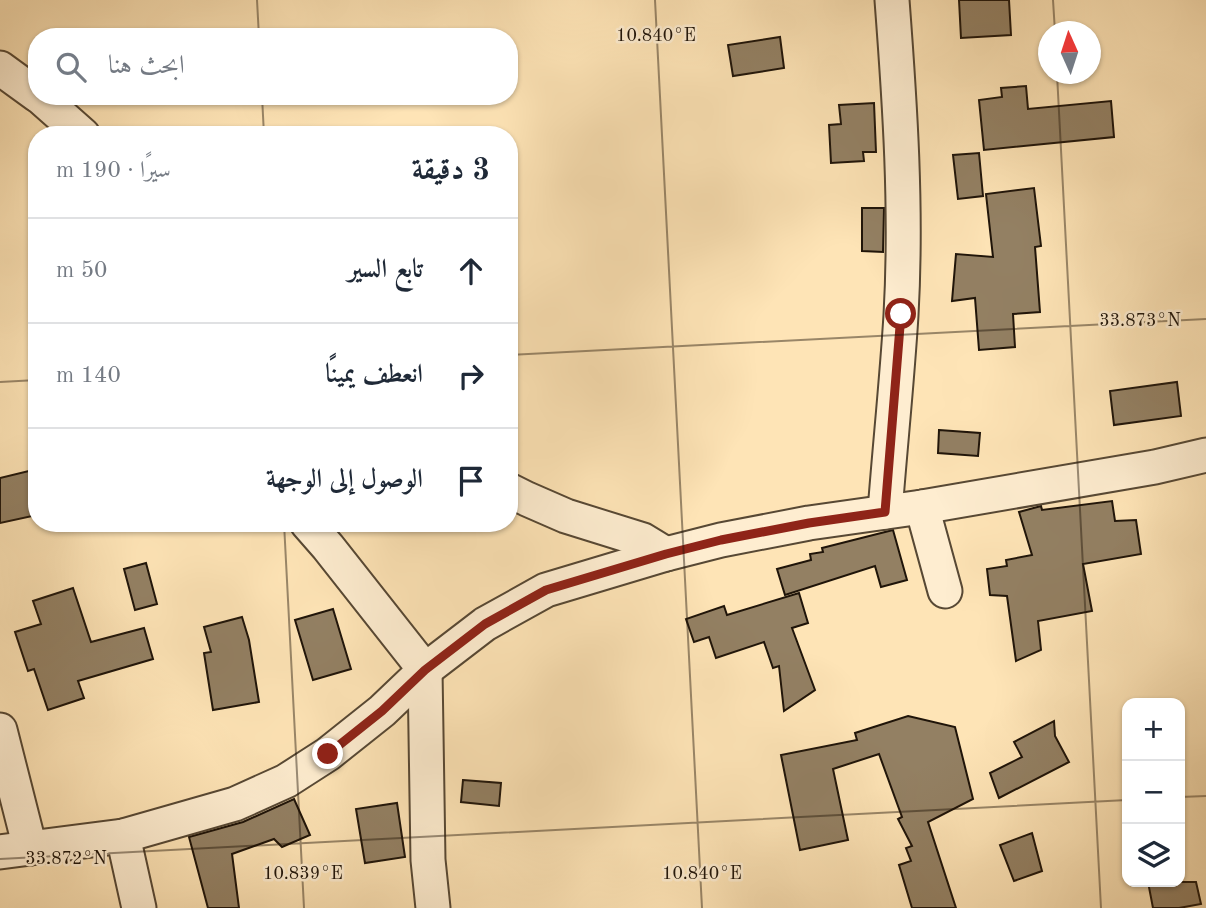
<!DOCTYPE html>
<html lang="ar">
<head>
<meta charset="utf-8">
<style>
	body { margin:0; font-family:"Old Standard TT",Amiri,serif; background:#f6f6f7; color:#1f2937; direction:rtl }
	.controls { position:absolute; right:21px; bottom:21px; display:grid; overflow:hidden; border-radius:14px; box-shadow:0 2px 5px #0004 }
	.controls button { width:63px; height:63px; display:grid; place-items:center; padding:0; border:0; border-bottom:2px solid #e0e1e3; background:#fff; color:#1f2937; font:35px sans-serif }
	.compass { position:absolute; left:1038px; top:21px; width:63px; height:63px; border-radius:50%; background:#fff; box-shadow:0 2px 5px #0004; rotate:357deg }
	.stop { position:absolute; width:21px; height:21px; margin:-16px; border:5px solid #8f2418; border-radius:50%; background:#fff }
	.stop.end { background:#8f2418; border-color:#fff; box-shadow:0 2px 7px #0008 }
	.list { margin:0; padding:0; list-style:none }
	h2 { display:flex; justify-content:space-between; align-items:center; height:91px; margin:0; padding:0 28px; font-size:30px }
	h2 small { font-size:23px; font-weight:400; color:#747a83 }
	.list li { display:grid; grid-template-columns:46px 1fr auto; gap:21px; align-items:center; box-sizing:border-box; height:105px; padding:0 28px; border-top:2px solid #e0e1e3 }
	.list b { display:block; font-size:26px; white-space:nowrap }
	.list em { font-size:23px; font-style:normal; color:#747a83 }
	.icon { flex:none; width:38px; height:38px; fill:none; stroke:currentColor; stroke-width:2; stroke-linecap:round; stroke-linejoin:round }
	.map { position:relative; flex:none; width:1206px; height:908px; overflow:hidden; direction:ltr }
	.search { position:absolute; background:#fff; box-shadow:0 2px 5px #0004; left:28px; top:28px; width:490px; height:77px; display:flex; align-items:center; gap:18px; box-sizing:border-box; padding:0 24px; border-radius:28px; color:#747a83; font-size:26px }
	.panel { position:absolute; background:#fff; box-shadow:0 2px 5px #0004; left:28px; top:126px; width:490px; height:406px; border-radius:28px; direction:rtl }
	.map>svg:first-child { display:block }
</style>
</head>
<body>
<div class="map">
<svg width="1206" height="908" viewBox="0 0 1206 908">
	<rect width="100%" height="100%" fill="#fee4b6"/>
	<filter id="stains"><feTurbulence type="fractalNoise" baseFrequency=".00286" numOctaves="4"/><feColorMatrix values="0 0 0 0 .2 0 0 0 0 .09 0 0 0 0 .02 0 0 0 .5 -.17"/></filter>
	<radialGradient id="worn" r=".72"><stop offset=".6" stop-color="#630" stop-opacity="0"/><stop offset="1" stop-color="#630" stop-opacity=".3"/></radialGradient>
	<g fill="#938063" stroke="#1f1409" stroke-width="2">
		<path d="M 959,0 L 1009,0 L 1011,35 L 961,38 Z"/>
		<path d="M 780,37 L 784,68 L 733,76 L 728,45 Z"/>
		<path d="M 1026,86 L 1028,109 L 1111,101 L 1114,137 L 984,150 L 979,100 L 1002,97 L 1001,88 Z"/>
		<path d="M 874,103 L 876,152 L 863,152 L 864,161 L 831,163 L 829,125 L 841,124 L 839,105 Z"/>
		<path d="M 979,153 L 983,196 L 958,199 L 953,155 Z"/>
		<path d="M 1034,188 L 1041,246 L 1035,247 L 1040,312 L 1013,314 L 1015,347 L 979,350 L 975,298 L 952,301 L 956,254 L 993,257 L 986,194 Z"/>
		<path d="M 862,208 L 884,208 L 883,252 L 862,251 Z"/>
		<path d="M 1177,382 L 1181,416 L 1114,425 L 1110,391 Z"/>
		<path d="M 939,430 L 980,433 L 978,456 L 938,453 Z"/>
		<path d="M 37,469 L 37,515 L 0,523 L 0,478 Z"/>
		<path d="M 1112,501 L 1115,521 L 1136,520 L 1141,554 L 1083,564 L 1092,611 L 1038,621 L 1041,650 L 1016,661 L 1007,596 L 990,595 L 987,569 L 1007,566 L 1006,560 L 1032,555 L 1019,512 L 1041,506 L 1042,510 Z"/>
		<path d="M 893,530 L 907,580 L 881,587 L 875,566 L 785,595 L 777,569 L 811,560 L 810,554 L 823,552 L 822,548 Z"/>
		<path d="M 146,563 L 157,604 L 135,610 L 124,569 Z"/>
		<path d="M 73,588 L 91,642 L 144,628 L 153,659 L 78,681 L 84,698 L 48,710 L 34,669 L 28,671 L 15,632 L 41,624 L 33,601 Z"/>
		<path d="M 799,593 L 808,623 L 792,628 L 815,690 L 784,711 L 779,666 L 773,668 L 764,642 L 716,658 L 709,637 L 694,642 L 686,619 L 724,606 L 727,615 Z"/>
		<path d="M 333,609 L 351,669 L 313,680 L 295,620 Z"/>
		<path d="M 242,617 L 249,640 L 259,702 L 213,710 L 204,653 L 211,652 L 204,627 Z"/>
		<path d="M 908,716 L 955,727 L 973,799 L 928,822 L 956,908 L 912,908 L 899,865 L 911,861 L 906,848 L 912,846 L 898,819 L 902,817 L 879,754 L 833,769 L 848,840 L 800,850 L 781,755 L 857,740 L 855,733 Z"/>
		<path d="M 1054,721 L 1055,736 L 1069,762 L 999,798 L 990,773 L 1022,757 L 1014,742 Z"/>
		<path d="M 463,780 L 501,783 L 499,806 L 461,802 Z"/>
		<path d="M 294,799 L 310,835 L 282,847 L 274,839 L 232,854 L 239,908 L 208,908 L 189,837 L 243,822 Z"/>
		<path d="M 397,803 L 405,857 L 365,863 L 356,809 Z"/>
		<path d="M 1032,833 L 1042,871 L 1014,881 L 1000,845 Z"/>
		<path d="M 1148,882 L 1196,882 L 1201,904 L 1179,908 L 1153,908 Z"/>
	</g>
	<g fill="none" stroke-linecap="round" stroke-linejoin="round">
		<g stroke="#574834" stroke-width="37">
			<g id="street">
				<path d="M 0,68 L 37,95"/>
				<path d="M 39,96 L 83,135"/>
				<path d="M 509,490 L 527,499 L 566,516 L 643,540 L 666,554"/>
				<path d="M 922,507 L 945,591"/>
				<path d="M 885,512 C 890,446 897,381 901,315 C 907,210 900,105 892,0"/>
				<path d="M 307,523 L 328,547 L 425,670 L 428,860 L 433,908"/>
				<path d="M 0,730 L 30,848"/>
				<path d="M 123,836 L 139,908"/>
				<path d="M 0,852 L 123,836 L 235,804 L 286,781 L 328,754 L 382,711 L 425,670 L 485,624 L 546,590 L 666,554 L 721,540 L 809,523 L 922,507 L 1155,467 L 1206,455"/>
			</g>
		</g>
		<use href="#street" stroke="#feedd0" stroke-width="33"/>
	</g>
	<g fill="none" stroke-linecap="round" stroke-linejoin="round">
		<path stroke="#8f2418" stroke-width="9" d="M 328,754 L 382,711 L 425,670 L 485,624 L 546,590 L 666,554 L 721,540 L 809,523 L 885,512 L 901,314"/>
	</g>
	<path fill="none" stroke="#1f1409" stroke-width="2" stroke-opacity="0.45" d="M 257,0 L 259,37M 655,0 L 702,908M 1053,0 L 1055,32M 1057,74 L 1101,908M 262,96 L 264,135M 509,355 L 1206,319M 0,382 L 37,380M 284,523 L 304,908M 1180,797 L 1206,796M 0,859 L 1127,800"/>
	<g font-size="18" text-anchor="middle" fill="#1f1409" stroke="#feedd0" stroke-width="5" stroke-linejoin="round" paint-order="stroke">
		<text x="656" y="41">10.840°E</text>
		<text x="1140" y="326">33.873°N</text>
		<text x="66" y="864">33.872°N</text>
		<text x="303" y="879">10.839°E</text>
		<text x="702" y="879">10.840°E</text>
	</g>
	<rect width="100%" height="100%" filter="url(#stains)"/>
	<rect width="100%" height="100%" fill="url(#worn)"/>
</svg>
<div class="controls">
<button>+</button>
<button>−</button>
<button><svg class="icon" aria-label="layers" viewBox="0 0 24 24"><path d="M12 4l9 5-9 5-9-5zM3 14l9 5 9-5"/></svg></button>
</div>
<svg class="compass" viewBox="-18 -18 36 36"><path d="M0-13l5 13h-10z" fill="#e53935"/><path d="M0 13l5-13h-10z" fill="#747a83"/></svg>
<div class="stop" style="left:901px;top:314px"></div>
<div class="stop end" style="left:328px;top:754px"></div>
<div class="search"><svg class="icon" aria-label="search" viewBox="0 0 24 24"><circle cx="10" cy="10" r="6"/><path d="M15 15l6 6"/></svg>ابحث هنا</div>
<section class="panel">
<h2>3 دقيقة<small>سيرًا · 190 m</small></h2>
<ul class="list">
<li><svg class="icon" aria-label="ahead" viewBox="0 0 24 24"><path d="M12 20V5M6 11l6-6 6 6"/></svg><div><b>تابع السير</b></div><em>50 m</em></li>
<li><svg class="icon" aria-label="right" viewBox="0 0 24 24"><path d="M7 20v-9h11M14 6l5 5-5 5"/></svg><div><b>انعطف يمينًا</b></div><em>140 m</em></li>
<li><svg class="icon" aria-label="arrive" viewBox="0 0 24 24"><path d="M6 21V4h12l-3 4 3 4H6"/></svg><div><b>الوصول إلى الوجهة</b></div></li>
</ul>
</section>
</div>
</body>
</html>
